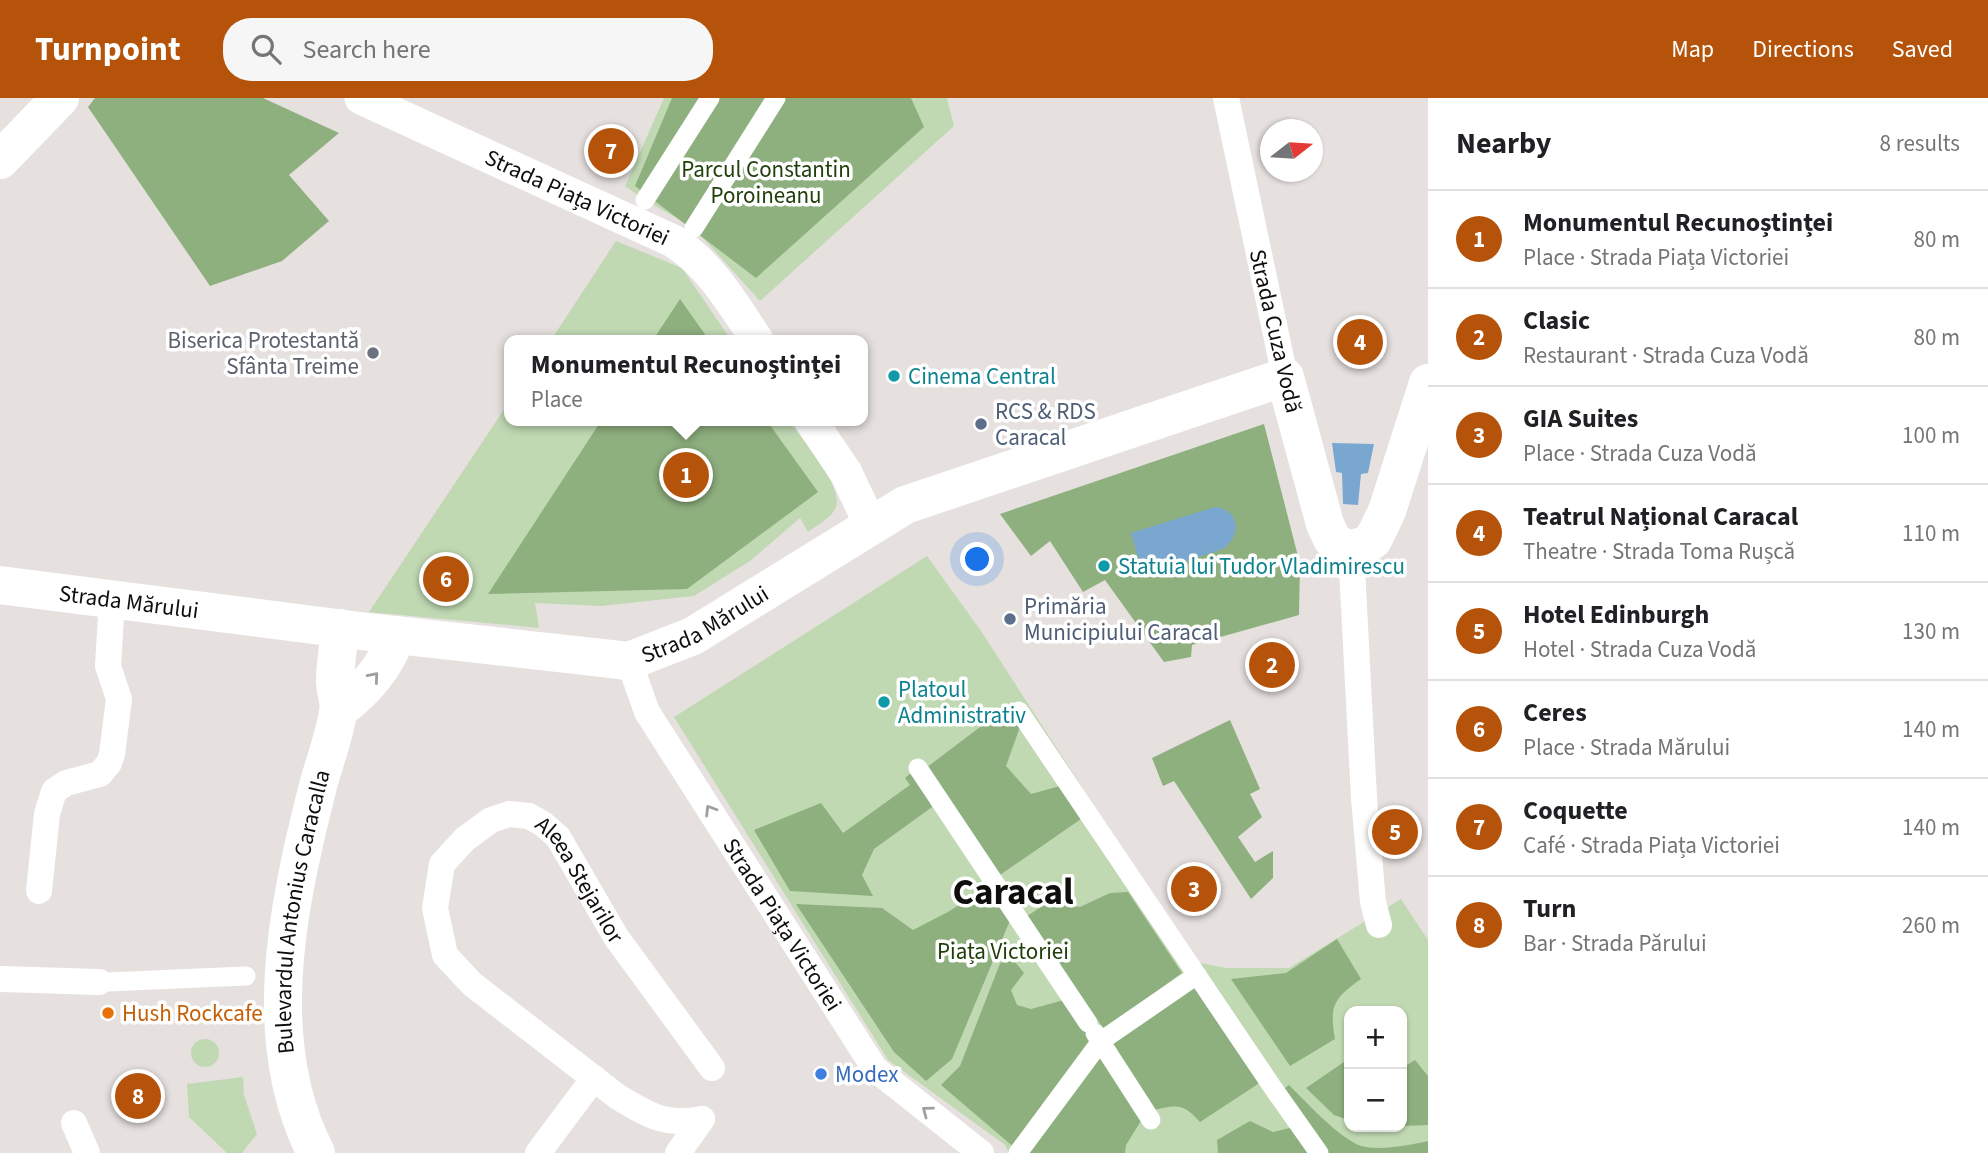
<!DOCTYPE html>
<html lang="en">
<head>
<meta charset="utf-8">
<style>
	body { margin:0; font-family:"Source Sans 3",sans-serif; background:#f6f6f6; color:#202124 }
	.controls { position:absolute; right:21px; bottom:21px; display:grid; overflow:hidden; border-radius:14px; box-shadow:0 2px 5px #0004 }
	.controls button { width:63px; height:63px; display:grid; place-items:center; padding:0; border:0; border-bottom:2px solid #e0e0e0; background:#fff; color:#202124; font:35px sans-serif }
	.compass { position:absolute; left:1260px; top:21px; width:63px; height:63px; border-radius:50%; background:#fff; box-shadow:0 2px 5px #0004; rotate:73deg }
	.you { position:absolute; left:978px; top:462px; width:24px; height:24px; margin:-18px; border:5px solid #fff; border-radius:50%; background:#1a73e8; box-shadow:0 0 0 10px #1a73e833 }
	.badge { display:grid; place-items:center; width:46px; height:46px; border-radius:50%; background:#b45309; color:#fff; font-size:23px; font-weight:700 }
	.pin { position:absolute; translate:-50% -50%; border:4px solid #fff; box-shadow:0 2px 7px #0006 }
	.popup { position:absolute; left:504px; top:237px; width:364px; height:91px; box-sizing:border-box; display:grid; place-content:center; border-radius:14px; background:#fff; filter:drop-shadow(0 2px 5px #0005); font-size:23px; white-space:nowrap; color:#757577 }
	.popup b { font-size:26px; color:#202124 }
	.popup::after { content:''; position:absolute; left:50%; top:100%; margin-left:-14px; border:14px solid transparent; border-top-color:#fff }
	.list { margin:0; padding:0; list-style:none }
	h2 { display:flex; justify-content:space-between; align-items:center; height:91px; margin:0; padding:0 28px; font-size:30px }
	h2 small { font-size:23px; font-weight:400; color:#757577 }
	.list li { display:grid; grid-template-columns:46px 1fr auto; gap:21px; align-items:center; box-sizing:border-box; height:98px; padding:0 28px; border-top:2px solid #e0e0e0 }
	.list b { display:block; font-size:26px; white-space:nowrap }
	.list p { margin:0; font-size:23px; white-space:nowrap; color:#757577 }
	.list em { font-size:23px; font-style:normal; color:#757577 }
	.icon { flex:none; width:38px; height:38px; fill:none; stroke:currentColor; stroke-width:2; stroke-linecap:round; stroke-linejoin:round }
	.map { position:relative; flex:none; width:1428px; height:1055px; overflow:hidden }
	header { display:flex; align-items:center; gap:42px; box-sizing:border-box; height:98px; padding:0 35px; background:#b45309; color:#fff }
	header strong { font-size:33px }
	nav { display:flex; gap:38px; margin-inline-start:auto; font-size:24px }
	.search { width:490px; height:63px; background:#f6f6f6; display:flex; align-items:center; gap:18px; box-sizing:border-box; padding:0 24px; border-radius:28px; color:#757577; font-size:26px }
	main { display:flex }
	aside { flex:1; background:#fff }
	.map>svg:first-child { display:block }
</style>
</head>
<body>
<header>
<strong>Turnpoint</strong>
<div class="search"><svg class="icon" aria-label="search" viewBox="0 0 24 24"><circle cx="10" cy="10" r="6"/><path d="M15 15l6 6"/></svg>Search here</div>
<nav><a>Map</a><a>Directions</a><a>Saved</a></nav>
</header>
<main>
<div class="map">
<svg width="1428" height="1055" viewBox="0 0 1428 1055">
	<rect width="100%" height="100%" fill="#e6e1df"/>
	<g fill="#c0d9b3" fill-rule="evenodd">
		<path d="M 664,0 L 947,0 L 954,28 L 760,203 L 694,130 L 645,102 L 625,88 Z"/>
		<path d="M 616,143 L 682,170 L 731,242 L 551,242 Z"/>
		<path d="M 509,304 L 509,323 L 789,323 C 801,340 849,393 834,413 C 829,421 816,428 808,434 L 800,420 L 750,463 L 694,498 L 601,508 L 535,505 L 539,530 L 369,514 Z"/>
		<path d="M 927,458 L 981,533 L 1195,864 L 1227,870 L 1289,870 L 1401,801 L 1428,842 L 1428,1055 L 1009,1055 L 1005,1047 L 888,962 L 674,619 ZM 1349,913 L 1402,913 L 1402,1029 L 1349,1029 Z"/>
		<circle cx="205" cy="955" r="14"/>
		<path d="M 243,979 L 244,997 L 257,1036 L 242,1055 L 227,1055 L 189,1019 L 187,986 Z"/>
	</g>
	<g fill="#8eaf7e">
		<path d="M 95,0 L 263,0 L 339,35 L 289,77 L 329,123 L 282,163 L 210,188 L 88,9 Z"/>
		<path d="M 672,0 L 911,0 L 924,29 L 756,180 L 635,88 Z"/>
		<path d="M 680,201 L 709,242 L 653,242 Z"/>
		<path d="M 601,323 L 767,323 L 818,394 L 687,491 L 488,496 Z"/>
		<path d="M 1264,326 L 1300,466 L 1299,517 L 1192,547 L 1191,559 L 1164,564 L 1105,482 L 1083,494 L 1050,443 L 1031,458 L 1000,416 Z"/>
		<path d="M 1009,607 L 1021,626 L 1006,668 L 1031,696 L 1060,688 L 1081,721 L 997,779 L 926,670 Z"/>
		<path d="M 1230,622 L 1260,691 L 1250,696 L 1262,719 L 1238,739 L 1255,764 L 1273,753 L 1273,780 L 1251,801 L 1174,683 L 1163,688 L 1152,660 Z"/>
		<path d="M 917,670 L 939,704 L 874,751 L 862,777 L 873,798 L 790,793 L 754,732 L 821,705 L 843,735 L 910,687 L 905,680 Z"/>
		<path d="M 987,789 L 1011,820 L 952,961 L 926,983 L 894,954 L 796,806 L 882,810 L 913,832 L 948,814 Z"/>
		<path d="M 1128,794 L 1182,875 L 1104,931 L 1026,819 L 1048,804 L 1080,809 L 1110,795 Z"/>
		<path d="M 1337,841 L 1361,881 C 1334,900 1329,908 1335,941 L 1290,968 L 1231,881 L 1286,875 Z"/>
		<path d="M 1007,854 L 1024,875 L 1011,892 L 1017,907 L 1031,911 L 1064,902 L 1096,944 L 1016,1051 L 941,987 L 960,968 L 999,868 Z"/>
		<path d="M 1195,886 L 1261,984 L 1200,1024 C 1183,1005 1177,1007 1154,1012 L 1110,945 Z"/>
		<path d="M 1102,951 L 1144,1018 L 1126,1047 L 1125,1055 L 1026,1055 Z"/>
		<path d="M 1415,962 L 1428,978 L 1428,1027 L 1402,1028 L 1402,970 Z"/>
		<path d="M 1344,964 L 1349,966 L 1349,1022 L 1334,1017 L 1306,990 Z"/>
		<path d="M 1289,987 C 1306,1004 1339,1040 1361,1048 C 1379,1053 1411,1047 1428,1043 L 1428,1055 L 1325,1055 L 1281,993 Z"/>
		<path d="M 1250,1023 L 1273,1034 L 1290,1030 L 1308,1055 L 1218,1055 L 1217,1042 Z"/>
	</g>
	<g fill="#7aa7d0">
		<path d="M 1332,345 L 1374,346 L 1368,375 L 1361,376 L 1358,407 L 1343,406 L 1342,375 L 1336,374 Z"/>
		<path d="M 1215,409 C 1241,412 1241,438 1223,451 L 1143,477 L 1131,435 Z"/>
	</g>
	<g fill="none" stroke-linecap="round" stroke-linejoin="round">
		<g stroke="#fff" stroke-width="19">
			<path d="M 645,102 L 710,0"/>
			<path d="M 694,130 L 776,0"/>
			<path d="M 1019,613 L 1271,987 L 1319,1055"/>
			<path d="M 918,670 L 1088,925"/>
			<path d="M 107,884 L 246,878"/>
			<path d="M 1095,935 L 1151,1022"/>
			<path d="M 1018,1055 L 1101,943 L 1197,877"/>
		</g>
		<g stroke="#fff" stroke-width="26">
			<path d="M 1226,0 L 1285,279"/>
			<path d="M 1351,451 L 1364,700 L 1373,804 L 1379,827"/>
			<path id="s1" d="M 629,563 L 647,614 L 875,971 L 981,1055"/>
			<path d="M 39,793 L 47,716 L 54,693 L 66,685 L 100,676 L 109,665 L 112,656 L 119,601 L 108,568 L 112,501"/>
			<path d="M 0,881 L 99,884"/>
			<path id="s2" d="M 702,1021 C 665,1028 650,1018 618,999 L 472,886 L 445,857 L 435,810 L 442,766 L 465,741 L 491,722 L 509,716 L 529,718 L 543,726 L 558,739 L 616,839 L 712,970"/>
			<path d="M 74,1025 L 87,1055"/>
			<path d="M 538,1055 L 594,980"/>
			<path d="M 678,1055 L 702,1021"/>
		</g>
		<g stroke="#fff" stroke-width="33">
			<path id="s3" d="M 361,0 L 673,143 C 711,167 733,206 757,242"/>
			<path d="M 811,323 L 846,375 L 871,428"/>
		</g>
		<g stroke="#fff" stroke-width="38">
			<path id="s4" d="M 0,487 L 360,533 L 629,563 L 693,538 L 905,407 L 1285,279 L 1325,426 L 1332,441 L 1340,448 L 1351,451 L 1363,448 L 1373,442 L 1387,413 L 1428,285"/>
			<path d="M 339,612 C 365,592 385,570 397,537"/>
			<path id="s5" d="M 316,1055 C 259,944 287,811 316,696 C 322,669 334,642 338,614 C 340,604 335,593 335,583 C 335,565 339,547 340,530"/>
		</g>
		<path stroke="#fff" stroke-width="38" d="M 0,62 L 60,0"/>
	</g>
	<defs><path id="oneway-chevron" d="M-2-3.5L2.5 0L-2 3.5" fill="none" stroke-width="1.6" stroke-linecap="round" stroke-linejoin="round" transform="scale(1.75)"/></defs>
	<g stroke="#9f9f9e">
		<use href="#oneway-chevron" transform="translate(374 579) rotate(-49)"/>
		<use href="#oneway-chevron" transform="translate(710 712) rotate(-122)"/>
		<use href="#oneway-chevron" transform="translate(927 1013) rotate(-143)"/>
	</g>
	<circle fill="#6b7280" stroke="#fff" stroke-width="2.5" cx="373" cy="255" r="7"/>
	<g fill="#0f9aa8" stroke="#fff" stroke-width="2.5">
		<circle cx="894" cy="278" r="7"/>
		<circle cx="1104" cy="468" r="7"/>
		<circle cx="884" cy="604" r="7"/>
	</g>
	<g fill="#5c6f8a" stroke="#fff" stroke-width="2.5">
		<circle cx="981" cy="326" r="7"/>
		<circle cx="1010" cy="521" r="7"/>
	</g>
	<circle fill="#e8710a" stroke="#fff" stroke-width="2.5" cx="108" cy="915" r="7"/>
	<circle fill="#3f7fe0" stroke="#fff" stroke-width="2.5" cx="821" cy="976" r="7"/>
	<g text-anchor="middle" stroke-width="7" stroke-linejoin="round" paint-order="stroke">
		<g font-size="23" fill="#213f0b" stroke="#fff">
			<text x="766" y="79">Parcul Constantin<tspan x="766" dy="26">Poroineanu</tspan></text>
			<text x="1003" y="861">Piața Victoriei</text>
		</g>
		<g font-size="23" fill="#0f0e0d" stroke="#fff">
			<text dy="8" stroke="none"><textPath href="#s3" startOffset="238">Strada Piața Victoriei</textPath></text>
			<text transform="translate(1276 233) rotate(77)" y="8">Strada Cuza Vodă</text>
			<text dy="8" stroke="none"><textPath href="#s4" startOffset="130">Strada Mărului</textPath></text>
			<text dy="8" stroke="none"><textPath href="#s4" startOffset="718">Strada Mărului</textPath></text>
			<text dy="8" stroke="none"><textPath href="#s2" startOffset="595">Aleea Stejarilor</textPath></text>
			<text dy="8" stroke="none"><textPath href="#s5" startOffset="248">Bulevardul Antonius Caracalla</textPath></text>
			<text dy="8" stroke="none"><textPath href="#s1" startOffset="306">Strada Piața Victoriei</textPath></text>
		</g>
		<g font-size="23" fill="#5b616d" stroke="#fff" text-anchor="end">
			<text x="359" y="250">Biserica Protestantă<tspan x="359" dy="26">Sfânta Treime</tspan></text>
		</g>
		<g font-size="23" fill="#0d838f" stroke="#fff" text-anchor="start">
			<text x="908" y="286">Cinema Central</text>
			<text x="1118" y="476">Statuia lui Tudor Vladimirescu</text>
			<text x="898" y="599">Platoul<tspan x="898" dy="26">Administrativ</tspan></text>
		</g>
		<g font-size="23" fill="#4e5e75" stroke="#fff" text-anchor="start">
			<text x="995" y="321">RCS &amp; RDS<tspan x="995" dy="26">Caracal</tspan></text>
			<text x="1024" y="516">Primăria<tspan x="1024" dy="26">Municipiului Caracal</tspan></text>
		</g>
		<g font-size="23" fill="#c56008" stroke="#fff" text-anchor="start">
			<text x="122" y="923">Hush Rockcafe</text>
		</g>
		<g font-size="23" fill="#366cbe" stroke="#fff" text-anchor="start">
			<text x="835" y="984">Modex</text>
		</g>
		<g font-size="37" font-weight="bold" fill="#0f0e0d" stroke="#fff">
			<text x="1013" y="806">Caracal</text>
		</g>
	</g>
</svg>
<div class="controls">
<button>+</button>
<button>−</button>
</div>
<svg class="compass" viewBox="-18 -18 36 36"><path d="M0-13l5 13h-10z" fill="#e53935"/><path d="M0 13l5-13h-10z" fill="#757577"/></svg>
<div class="you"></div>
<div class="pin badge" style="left:686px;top:377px">1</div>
<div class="popup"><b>Monumentul Recunoștinței</b>Place</div>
<div class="pin badge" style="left:1272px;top:567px">2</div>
<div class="pin badge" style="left:1194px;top:791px">3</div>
<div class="pin badge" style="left:1360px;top:244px">4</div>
<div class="pin badge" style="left:1395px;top:734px">5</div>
<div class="pin badge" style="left:446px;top:481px">6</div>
<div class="pin badge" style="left:611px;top:53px">7</div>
<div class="pin badge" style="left:138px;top:998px">8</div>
</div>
<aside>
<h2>Nearby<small>8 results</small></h2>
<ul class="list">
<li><span class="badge">1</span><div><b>Monumentul Recunoștinței</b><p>Place · Strada Piața Victoriei</p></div><em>80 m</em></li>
<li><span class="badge">2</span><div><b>Clasic</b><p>Restaurant · Strada Cuza Vodă</p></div><em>80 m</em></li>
<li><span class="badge">3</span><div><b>GIA Suites</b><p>Place · Strada Cuza Vodă</p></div><em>100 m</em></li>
<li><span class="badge">4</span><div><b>Teatrul Național Caracal</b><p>Theatre · Strada Toma Rușcă</p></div><em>110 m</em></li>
<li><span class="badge">5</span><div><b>Hotel Edinburgh</b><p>Hotel · Strada Cuza Vodă</p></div><em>130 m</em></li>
<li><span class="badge">6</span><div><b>Ceres</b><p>Place · Strada Mărului</p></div><em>140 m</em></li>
<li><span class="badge">7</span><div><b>Coquette</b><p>Café · Strada Piața Victoriei</p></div><em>140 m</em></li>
<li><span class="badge">8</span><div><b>Turn</b><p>Bar · Strada Părului</p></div><em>260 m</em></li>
</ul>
</aside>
</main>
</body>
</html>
